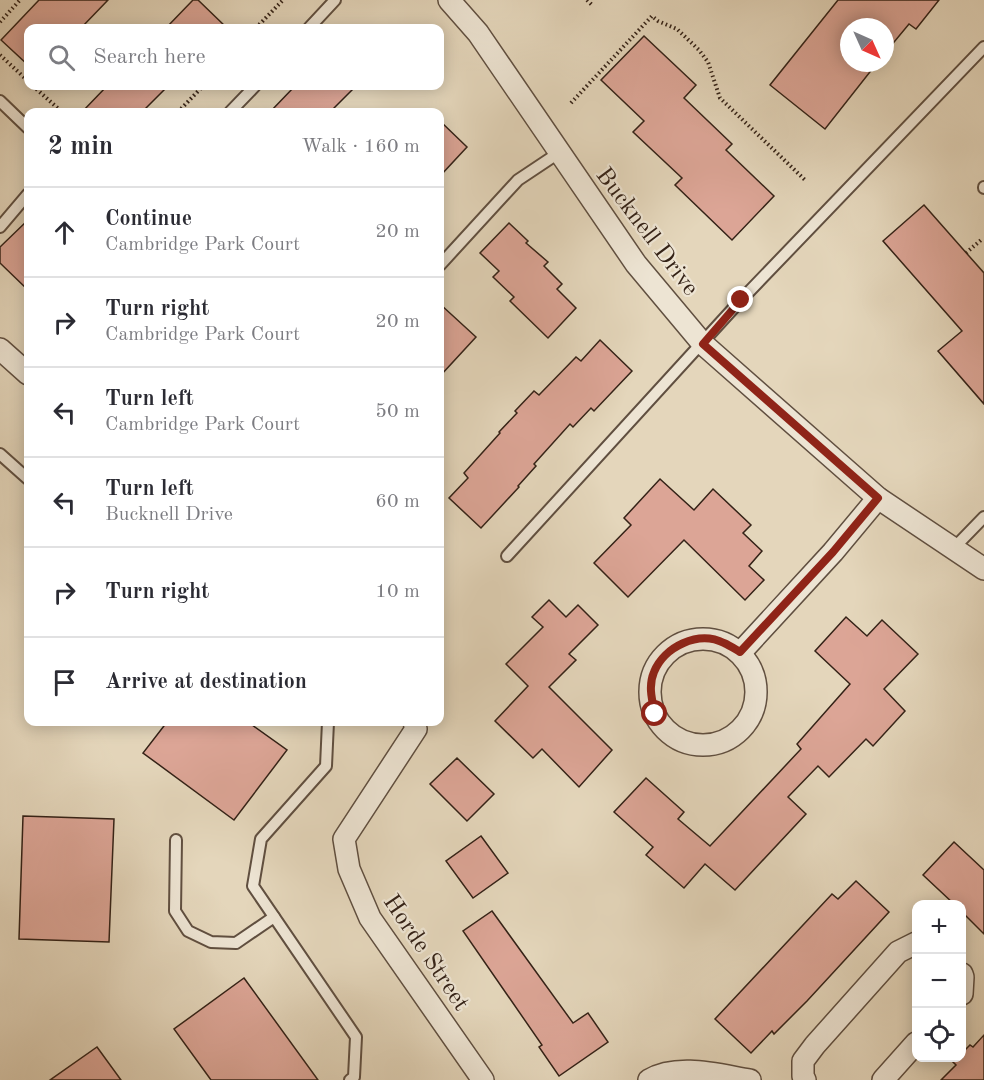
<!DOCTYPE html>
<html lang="en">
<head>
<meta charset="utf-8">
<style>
	body { margin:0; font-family:"Old Standard TT",serif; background:#f7f7f7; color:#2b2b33 }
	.controls { position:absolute; right:18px; bottom:18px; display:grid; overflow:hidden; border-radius:12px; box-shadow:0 3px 15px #0003 }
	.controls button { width:54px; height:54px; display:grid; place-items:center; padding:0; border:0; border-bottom:2px solid #e1e1e2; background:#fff; color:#2b2b33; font:30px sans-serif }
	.compass { position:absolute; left:840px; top:18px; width:54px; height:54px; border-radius:50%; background:#fff; box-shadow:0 3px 15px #0003; rotate:135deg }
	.stop { position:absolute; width:18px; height:18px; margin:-14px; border:4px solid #8f2418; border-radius:50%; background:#fff }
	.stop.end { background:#8f2418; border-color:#fff; box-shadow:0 2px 6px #0008 }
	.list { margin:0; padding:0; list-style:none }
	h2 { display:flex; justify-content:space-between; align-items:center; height:78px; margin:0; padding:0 24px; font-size:26px }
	h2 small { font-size:20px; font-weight:400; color:#7c7c81 }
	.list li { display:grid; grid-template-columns:39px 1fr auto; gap:18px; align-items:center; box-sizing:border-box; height:90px; padding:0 24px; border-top:2px solid #e1e1e2 }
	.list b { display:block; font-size:22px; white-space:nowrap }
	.list p { margin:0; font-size:20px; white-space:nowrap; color:#7c7c81 }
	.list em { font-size:20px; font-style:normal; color:#7c7c81 }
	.icon { flex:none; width:33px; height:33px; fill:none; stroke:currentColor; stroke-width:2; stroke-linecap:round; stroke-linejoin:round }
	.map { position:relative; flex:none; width:984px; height:1080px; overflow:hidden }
	.search { position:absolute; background:#fff; box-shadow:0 3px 15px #0003; left:24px; top:24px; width:420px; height:66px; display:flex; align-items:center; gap:15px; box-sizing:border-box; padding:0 21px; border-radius:12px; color:#7c7c81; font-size:22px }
	.panel { position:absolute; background:#fff; box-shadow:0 3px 15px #0003; left:24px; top:108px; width:420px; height:618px; border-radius:12px }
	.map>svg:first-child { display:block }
</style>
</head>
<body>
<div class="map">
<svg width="984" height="1080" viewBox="0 0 984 1080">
	<rect width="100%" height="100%" fill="#e4d6bb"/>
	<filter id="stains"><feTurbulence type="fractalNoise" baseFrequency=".00333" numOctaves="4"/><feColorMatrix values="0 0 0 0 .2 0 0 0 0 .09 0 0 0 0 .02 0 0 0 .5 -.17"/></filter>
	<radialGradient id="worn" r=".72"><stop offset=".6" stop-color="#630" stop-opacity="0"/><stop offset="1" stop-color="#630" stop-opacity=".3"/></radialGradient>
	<g fill="#dca596" stroke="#342217" stroke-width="1.5">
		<path d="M 39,0 L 108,0 L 81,28 L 28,28 L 28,65 L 1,40 Z"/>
		<path d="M 193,0 L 198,0 L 227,28 L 166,28 Z"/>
		<path d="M 838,0 L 939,0 L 916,29 L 909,24 L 885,53 L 885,27 L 849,27 L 849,63 L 877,63 L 825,129 L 770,85 Z"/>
		<path d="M 644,36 L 696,85 L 684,98 L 732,144 L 726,150 L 774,196 L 732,240 L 675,185 L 682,178 L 633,132 L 644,121 L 601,80 Z"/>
		<path d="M 107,86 L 168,86 L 142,112 L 82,112 Z"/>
		<path d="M 295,86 L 356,86 L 330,112 L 270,112 Z"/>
		<path d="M 440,121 L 467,147 L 440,176 Z"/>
		<path d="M 924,205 L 984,273 L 984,404 L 938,351 L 962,331 L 883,241 Z"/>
		<path d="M 28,220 L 28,290 L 0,263 L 0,247 Z"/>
		<path d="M 509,223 L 528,241 L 526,243 L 548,262 L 544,266 L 562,284 L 557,289 L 576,308 L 548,338 L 510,301 L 514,297 L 493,277 L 499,271 L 480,253 Z"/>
		<path d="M 440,304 L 476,337 L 440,376 Z"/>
		<path d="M 600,340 L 632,371 L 594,411 L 591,408 L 573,427 L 570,424 L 534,464 L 536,466 L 518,486 L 519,487 L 481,528 L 449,498 L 468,478 L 464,473 L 500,433 L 499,432 L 517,413 L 515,411 L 534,391 L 539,395 L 576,357 L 581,361 Z"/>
		<path d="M 660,479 L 694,510 L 713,489 L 751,525 L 743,533 L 762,551 L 749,566 L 764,580 L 745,600 L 684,540 L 628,597 L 594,563 L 631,525 L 624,518 Z"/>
		<path d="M 549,600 L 566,617 L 578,605 L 598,625 L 569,654 L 576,660 L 549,687 L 612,750 L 579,787 L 542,749 L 533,758 L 495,721 L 528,686 L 506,664 L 543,627 L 532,617 Z"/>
		<path d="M 846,617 L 867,636 L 882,620 L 918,654 L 884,689 L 905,711 L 873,746 L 866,739 L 829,777 L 818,766 L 788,797 L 806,814 L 735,890 L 705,864 L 684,888 L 646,855 L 653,847 L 614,812 L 646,778 L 684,812 L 678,819 L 710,846 L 801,749 L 797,744 L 850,684 L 815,651 Z"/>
		<path d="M 167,722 L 248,722 L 287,750 L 234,820 L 143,753 Z"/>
		<path d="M 457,758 L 494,794 L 467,821 L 430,784 Z"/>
		<path d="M 23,816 L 114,819 L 109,942 L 19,939 Z"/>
		<path d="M 481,836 L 508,873 L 473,898 L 446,861 Z"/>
		<path d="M 954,842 L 984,870 L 984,934 L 962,912 L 962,904 L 954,904 L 923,875 Z"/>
		<path d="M 856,881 L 889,912 L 807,1001 L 774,1034 L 772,1031 L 751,1053 L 715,1019 L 832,894 L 838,899 Z"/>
		<path d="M 492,911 L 573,1023 L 588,1013 L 608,1042 L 559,1076 L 539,1047 L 542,1045 L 463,931 Z"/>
		<path d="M 244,978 L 318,1080 L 211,1080 L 174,1029 Z"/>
		<path d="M 984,1035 L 984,1080 L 941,1080 L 956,1065 L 953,1062 L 958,1058 L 962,1058 L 962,1053 L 970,1045 L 973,1047 Z"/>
		<path d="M 97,1047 L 121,1080 L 50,1080 Z"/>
	</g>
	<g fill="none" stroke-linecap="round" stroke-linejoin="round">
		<g stroke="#604f40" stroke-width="14">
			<g id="lane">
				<path d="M 309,28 L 335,0"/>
				<path d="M 0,101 L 28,128"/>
				<path d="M 230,112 L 255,86"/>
				<path d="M 984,187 L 984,188"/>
				<path d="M 0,227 L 28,194"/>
				<path d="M 440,265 L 518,180 L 560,152"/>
				<path d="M 0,454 L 28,479"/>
				<path d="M 953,549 L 984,517"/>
				<path d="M 507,556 L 741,300 L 984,47"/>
				<path d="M 328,722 L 326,766 L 261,839 L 253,886 L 356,1037 L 354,1077 L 350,1080"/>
				<path d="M 176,840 L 175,911 L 188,931 L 211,942 L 236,943 L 274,917"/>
			</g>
		</g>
		<g stroke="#604f40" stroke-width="24">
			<g id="street">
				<path d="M 449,0 L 478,33 L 636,264 L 703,344 L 878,498 L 984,569"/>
				<path d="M 0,349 L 28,374"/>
				<circle cx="703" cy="692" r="53"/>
				<path d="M 740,653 L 833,552 L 878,498"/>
				<path d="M 414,722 L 416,729 L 344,839 L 349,869 L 370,918 L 483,1080"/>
				<path d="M 962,974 L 963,977 L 962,994"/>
				<path d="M 649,1080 C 678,1063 719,1075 750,1080"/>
				<path d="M 805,1080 L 803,1076 L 803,1061 L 815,1045 L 898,952 L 916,943"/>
				<path d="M 883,1080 L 916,1043"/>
			</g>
		</g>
		<g stroke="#342217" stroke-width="4" stroke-dasharray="1.5 3" stroke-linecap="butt">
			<path d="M 587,0 L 592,5"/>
			<path d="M 0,22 L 20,0"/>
			<path d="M 256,28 L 283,0"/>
			<path d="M 0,55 L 28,81"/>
			<path d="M 33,86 L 62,112"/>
			<path d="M 571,103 L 652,16 L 658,21 L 677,29 L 699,50 L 708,62 L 720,98 L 805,180"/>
			<path d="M 178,112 L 203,86"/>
			<path d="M 966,253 L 981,240"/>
		</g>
		<use href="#lane" stroke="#ede4d3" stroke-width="10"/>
		<use href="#street" stroke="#ede4d3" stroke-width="21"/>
	</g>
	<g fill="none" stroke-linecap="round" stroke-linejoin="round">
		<path stroke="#8f2418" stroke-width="8" d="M 655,714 C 652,700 648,686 654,672 C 664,647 698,630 724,643 C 729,645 735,649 740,652 L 833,552 L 878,498 L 703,344 L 741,300"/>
	</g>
	<g text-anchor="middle" stroke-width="4.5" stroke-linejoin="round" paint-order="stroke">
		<g font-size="24" fill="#342217" stroke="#ede4d3">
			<text transform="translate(648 231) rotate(53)" y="8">Bucknell Drive</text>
			<text transform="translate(427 952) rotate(56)" y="8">Horde Street</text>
		</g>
	</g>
	<rect width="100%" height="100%" filter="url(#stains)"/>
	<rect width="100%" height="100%" fill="url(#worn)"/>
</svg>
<div class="controls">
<button>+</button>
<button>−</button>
<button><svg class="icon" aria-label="locate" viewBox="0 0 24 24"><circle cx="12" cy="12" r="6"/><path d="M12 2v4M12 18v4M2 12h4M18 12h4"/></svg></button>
</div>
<svg class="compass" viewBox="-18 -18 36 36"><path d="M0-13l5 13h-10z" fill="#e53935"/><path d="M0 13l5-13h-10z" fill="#7c7c81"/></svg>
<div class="stop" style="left:655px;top:714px"></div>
<div class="stop end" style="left:741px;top:300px"></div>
<div class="search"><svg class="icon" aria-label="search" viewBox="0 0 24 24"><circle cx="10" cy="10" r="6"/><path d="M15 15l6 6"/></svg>Search here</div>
<section class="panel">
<h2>2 min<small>Walk · 160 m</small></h2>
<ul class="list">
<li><svg class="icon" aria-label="ahead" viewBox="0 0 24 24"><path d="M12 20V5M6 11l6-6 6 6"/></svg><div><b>Continue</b><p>Cambridge Park Court</p></div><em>20 m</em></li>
<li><svg class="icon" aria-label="right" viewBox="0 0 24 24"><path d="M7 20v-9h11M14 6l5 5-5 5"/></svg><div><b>Turn right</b><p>Cambridge Park Court</p></div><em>20 m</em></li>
<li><svg class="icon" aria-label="left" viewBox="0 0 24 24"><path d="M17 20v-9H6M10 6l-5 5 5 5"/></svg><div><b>Turn left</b><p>Cambridge Park Court</p></div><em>50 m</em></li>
<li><svg class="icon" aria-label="left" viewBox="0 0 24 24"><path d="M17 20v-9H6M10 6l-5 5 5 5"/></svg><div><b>Turn left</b><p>Bucknell Drive</p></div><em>60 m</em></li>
<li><svg class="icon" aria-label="right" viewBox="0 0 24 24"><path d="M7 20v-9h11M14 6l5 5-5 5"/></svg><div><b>Turn right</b></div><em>10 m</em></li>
<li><svg class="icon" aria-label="arrive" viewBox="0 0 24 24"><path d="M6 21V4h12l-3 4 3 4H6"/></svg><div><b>Arrive at destination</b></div></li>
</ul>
</section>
</div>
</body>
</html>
